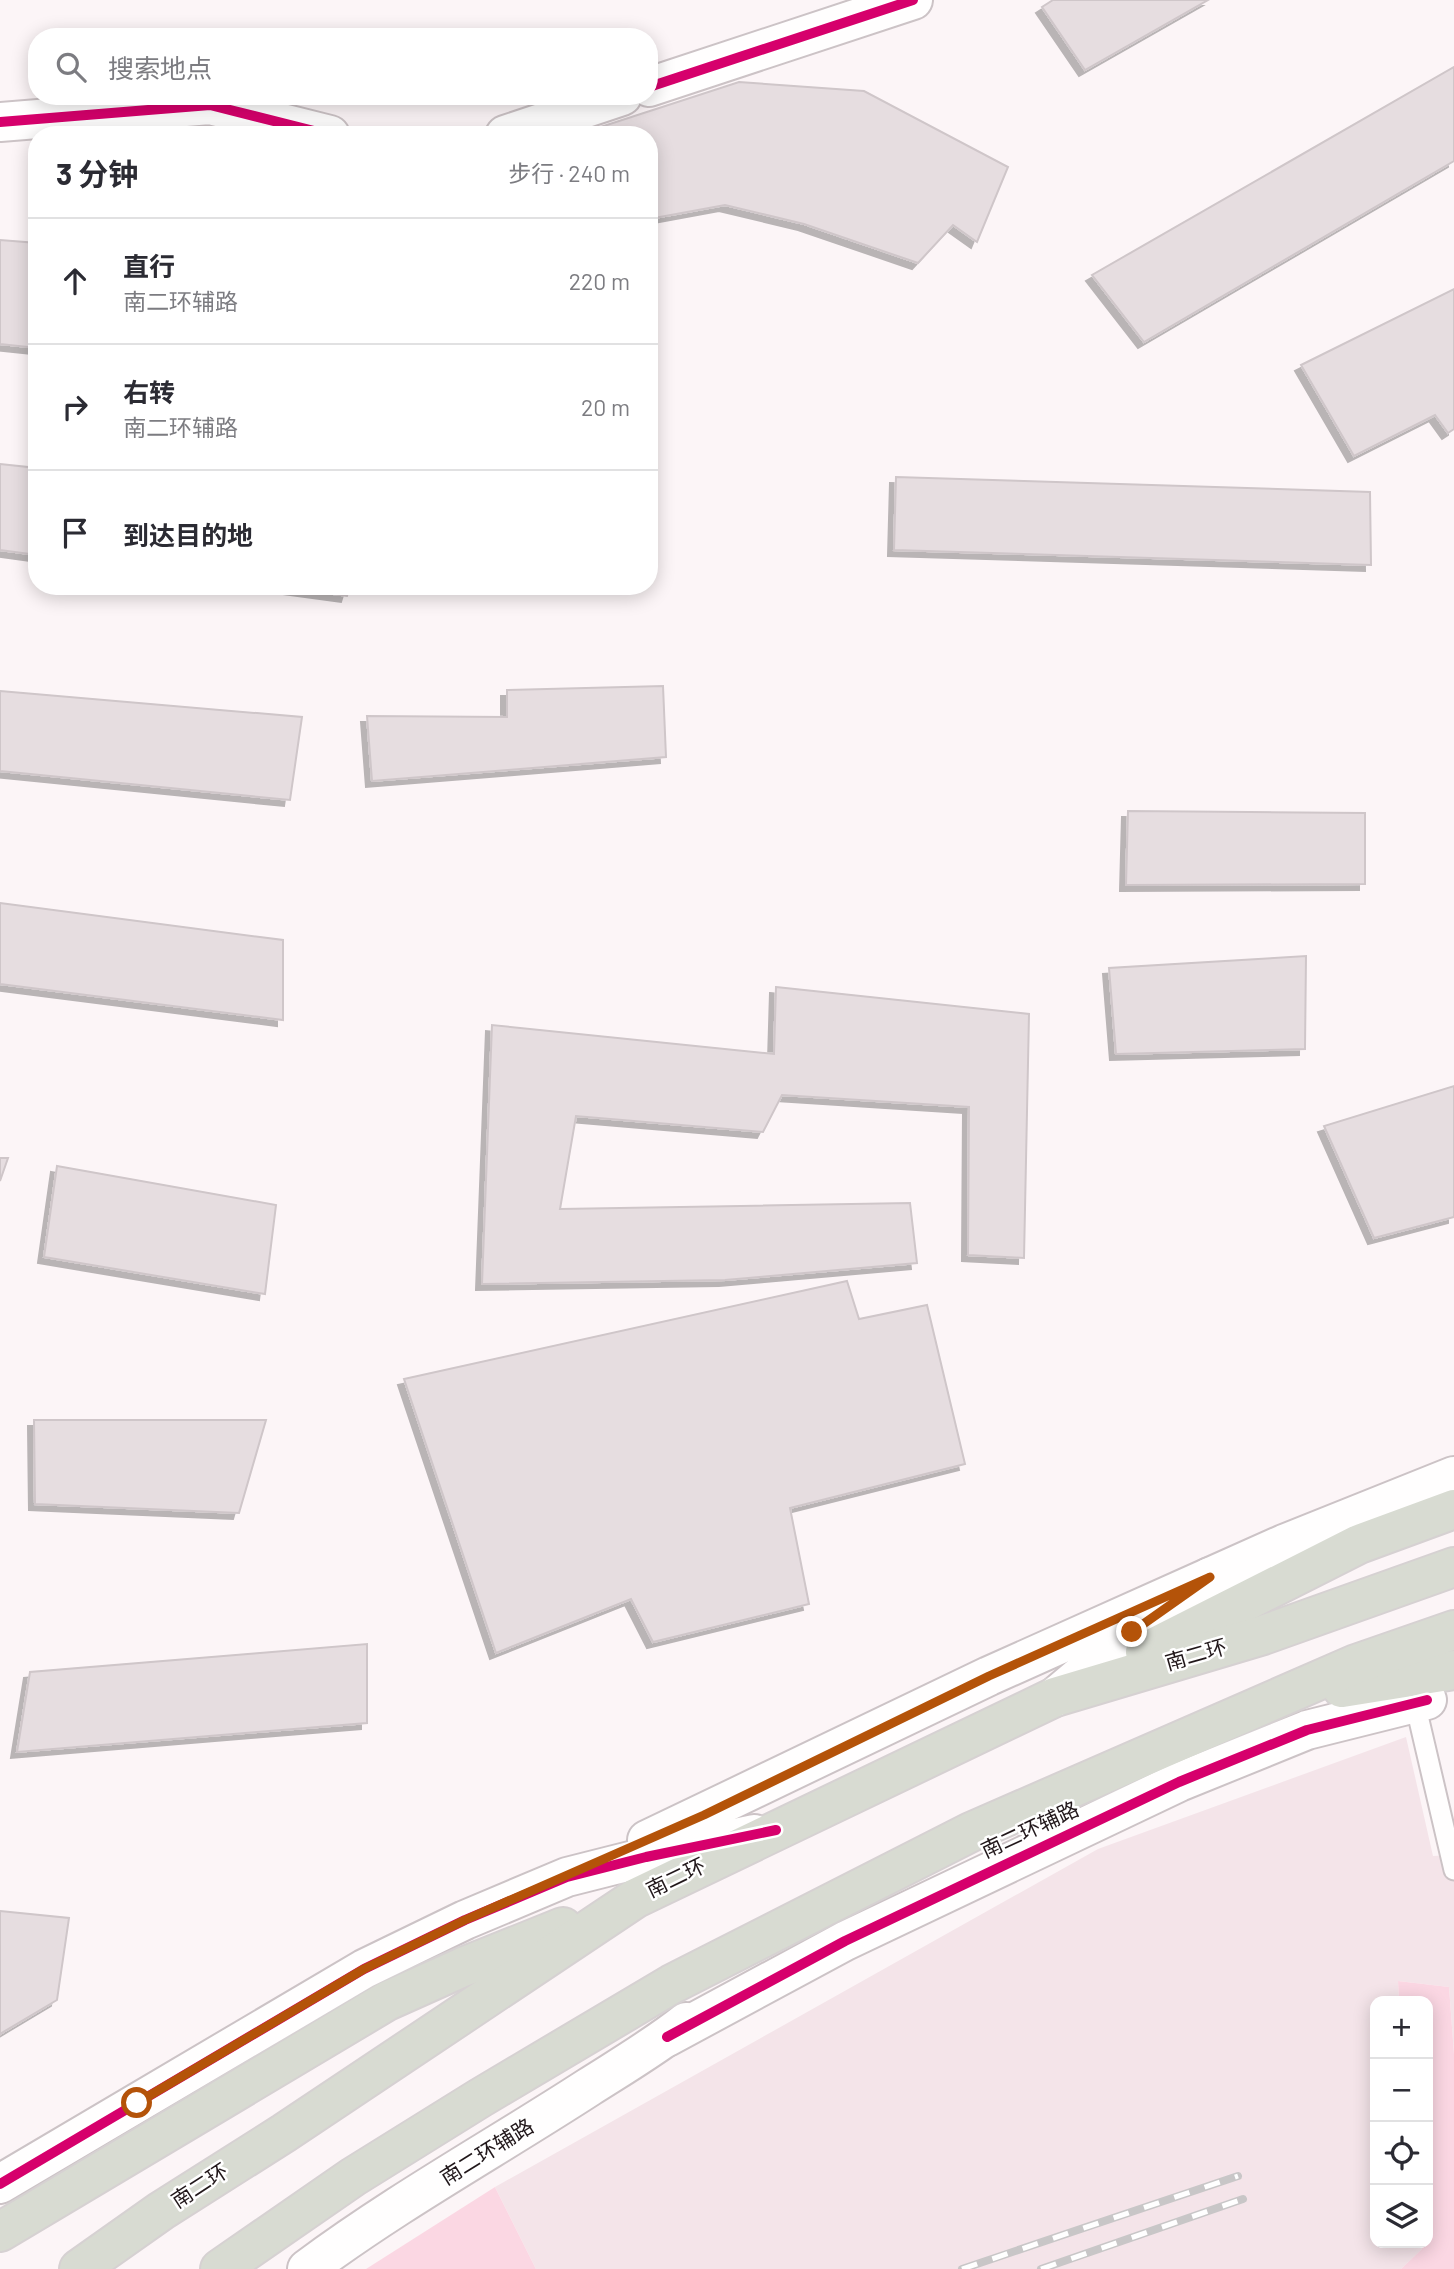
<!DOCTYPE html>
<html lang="zh">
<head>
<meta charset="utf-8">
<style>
	body { margin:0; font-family:Barlow,"Noto Sans SC",sans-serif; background:#f2f2f3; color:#2b2b33 }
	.controls { position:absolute; right:21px; bottom:21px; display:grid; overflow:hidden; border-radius:14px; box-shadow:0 4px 18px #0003 }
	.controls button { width:63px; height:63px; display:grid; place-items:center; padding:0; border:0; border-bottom:2px solid #e1e1e2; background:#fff; color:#2b2b33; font:35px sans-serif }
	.stop { position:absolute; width:21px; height:21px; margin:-16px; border:5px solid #b45309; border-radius:50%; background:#fff }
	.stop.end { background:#b45309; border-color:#fff; box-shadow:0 2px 7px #0008 }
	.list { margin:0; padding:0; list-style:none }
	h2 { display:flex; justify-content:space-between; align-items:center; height:91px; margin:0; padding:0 28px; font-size:30px }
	h2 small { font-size:23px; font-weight:400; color:#7c7c81 }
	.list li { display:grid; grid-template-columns:46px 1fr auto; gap:21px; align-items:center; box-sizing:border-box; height:126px; padding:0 28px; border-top:2px solid #e1e1e2 }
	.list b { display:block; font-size:26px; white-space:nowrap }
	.list p { margin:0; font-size:23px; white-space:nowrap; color:#7c7c81 }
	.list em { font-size:23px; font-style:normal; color:#7c7c81 }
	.icon { flex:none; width:38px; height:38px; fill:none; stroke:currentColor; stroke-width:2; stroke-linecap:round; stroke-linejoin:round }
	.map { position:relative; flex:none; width:1454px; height:2269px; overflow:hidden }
	.search { position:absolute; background:#fff; box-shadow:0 4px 18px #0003; left:28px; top:28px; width:630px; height:77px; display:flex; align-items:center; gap:18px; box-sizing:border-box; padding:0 24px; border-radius:28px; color:#7c7c81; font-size:26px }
	.panel { position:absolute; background:#fff; box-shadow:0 4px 18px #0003; left:28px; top:126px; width:630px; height:469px; border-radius:28px }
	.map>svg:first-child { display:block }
</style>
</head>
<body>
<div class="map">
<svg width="1454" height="2269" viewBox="0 0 1454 2269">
	<defs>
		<filter id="shadow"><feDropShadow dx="-6" dy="6" stdDeviation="0" flood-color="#0004"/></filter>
	</defs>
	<rect width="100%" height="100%" fill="#fcf5f7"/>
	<path fill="#f4e4e9" d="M 1406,1737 L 1433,1856 L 1454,1855 L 1454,2054 L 1449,1987 L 1398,1981 L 1399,2001 L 1375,2001 L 1375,2243 L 1421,2243 L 1422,2249 L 1401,2269 L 536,2269 L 495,2187 L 1098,1849 Z"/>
	<g fill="#fbd7e3">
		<path d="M 1398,1981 L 1449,1987 L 1454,2054 L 1454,2269 L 1401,2269 L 1422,2249 L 1421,2243 L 1428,2243 L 1428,2001 L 1399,2001 Z"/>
		<path d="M 495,2187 L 536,2269 L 366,2269 Z"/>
	</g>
	<g fill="#e6dde0" stroke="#cfc6c9" stroke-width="2" filter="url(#shadow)">
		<path d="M 1053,0 L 1208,0 L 1085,70 L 1042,7 Z"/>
		<path d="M 1454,67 L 1454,161 L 1144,342 L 1092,275 Z"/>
		<path d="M 739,82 L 864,91 L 1008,167 L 977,242 L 953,225 L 918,263 L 804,224 L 725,205 L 649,219 L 649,135 L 576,135 Z"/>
		<path d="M 0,240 L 37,243 L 37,348 L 0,344 Z"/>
		<path d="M 1454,289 L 1454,429 L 1448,433 L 1435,415 L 1354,456 L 1301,365 Z"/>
		<path d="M 0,464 L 37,468 L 37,555 L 0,550 Z"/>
		<path d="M 896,477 L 1370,492 L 1371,565 L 894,550 Z"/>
		<path d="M 274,586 L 350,586 L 347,596 Z"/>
		<path d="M 663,686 L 666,757 L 372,781 L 367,716 L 507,717 L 507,690 Z"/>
		<path d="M 0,691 L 302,717 L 290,800 L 0,771 Z"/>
		<path d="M 1128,811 L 1365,813 L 1365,884 L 1126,885 Z"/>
		<path d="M 0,903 L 283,940 L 283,1020 L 0,984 Z"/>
		<path d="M 1306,956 L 1305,1049 L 1116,1054 L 1109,968 Z"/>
		<path d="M 776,987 L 1029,1014 L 1024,1258 L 968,1255 L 969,1107 L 782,1095 L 763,1132 L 576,1116 L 560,1209 L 910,1203 L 917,1263 L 725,1280 L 482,1284 L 492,1025 L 774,1054 Z"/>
		<path d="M 1454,1086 L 1454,1217 L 1374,1238 L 1324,1126 Z"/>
		<path d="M 0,1158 L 8,1158 L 0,1181 Z"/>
		<path d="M 57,1166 L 276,1205 L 265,1294 L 44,1257 Z"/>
		<path d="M 847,1281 L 859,1319 L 927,1305 L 965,1464 L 790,1508 L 809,1604 L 653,1642 L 631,1599 L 496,1653 L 404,1379 Z"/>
		<path d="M 34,1420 L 266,1420 L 239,1513 L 35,1504 Z"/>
		<path d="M 367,1644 L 367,1723 L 17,1752 L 30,1672 Z"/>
		<path d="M 0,1911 L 69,1918 L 57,2000 L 0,2034 Z"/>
	</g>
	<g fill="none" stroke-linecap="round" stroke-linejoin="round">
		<g stroke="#ccc3c6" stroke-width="23">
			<path id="service" d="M 1415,1703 L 1454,1870"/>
		</g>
		<g stroke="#ccc3c6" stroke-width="42">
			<g id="tertiary">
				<path d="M 649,87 L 913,0"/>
				<path d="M 0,122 L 210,105 L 330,135"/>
				<path d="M 505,135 L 622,96"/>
				<path d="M 1055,1697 L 1132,1632 L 1210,1577 L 1284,1544 L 1454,1476"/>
				<path d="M 647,1840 L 989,1676 L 1210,1577"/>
				<path d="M 667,2037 L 845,1941 L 1179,1782 L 1307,1730 L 1427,1700"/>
				<path d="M 0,2184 L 364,1969 L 465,1920 L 567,1877 L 646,1857 L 754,1834"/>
				<path d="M 307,2269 C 397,2202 495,2148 589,2087 C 622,2066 656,2046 686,2022"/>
			</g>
		</g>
		<g stroke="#d6d1d2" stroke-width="42">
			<g id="trunk">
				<path d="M 1145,1652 L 1359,1544 L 1454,1509"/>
				<path d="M 1342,1688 L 1454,1670"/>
				<path d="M 0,2232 L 387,2001 L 463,1967 L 563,1927"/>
				<path d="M 79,2269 L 161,2211 L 284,2133 L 636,1898 L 1055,1697 L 1263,1635 L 1454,1567"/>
				<path d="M 220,2269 L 353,2177 L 480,2098 L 672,1984 L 971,1832 L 1356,1664 L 1454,1630"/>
			</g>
		</g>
		<use href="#service" stroke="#fffefe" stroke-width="19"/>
		<use href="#tertiary" stroke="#fffefe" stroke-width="38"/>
		<use href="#trunk" stroke="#d8dbd2" stroke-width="38"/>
		<g stroke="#c8c6c7" stroke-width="8">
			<g id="rail">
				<path d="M 962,2269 L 1238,2176"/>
				<path d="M 1041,2269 L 1243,2199"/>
			</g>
		</g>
		<use href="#rail" stroke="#fff" stroke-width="5" stroke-dasharray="16" stroke-linecap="butt"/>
		<g stroke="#fff" stroke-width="15">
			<g id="cycleway">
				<path d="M 649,87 L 913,0"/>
				<path d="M 0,122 L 210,105 L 330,135"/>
				<path d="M 667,2037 L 845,1941 L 1179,1782 L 1307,1730 L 1427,1700"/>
				<path d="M 0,2184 L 364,1969 L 465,1920 L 567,1877 L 646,1857 L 776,1830"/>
			</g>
		</g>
		<use href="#cycleway" stroke="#d6006c" stroke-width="10"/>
	</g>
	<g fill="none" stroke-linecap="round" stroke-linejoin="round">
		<path stroke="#b45309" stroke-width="9" d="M 137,2103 L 364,1969 L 465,1920 L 704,1815 L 989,1676 L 1210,1577 L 1132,1632"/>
	</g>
	<g text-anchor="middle" stroke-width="5" stroke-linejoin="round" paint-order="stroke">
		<g font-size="21" fill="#21171a" stroke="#fff">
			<text transform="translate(1196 1655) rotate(-16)" y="7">南二环</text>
			<text transform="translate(1030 1830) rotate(-25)" y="7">南二环辅路</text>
			<text transform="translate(676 1878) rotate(-26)" y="7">南二环</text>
			<text transform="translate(487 2152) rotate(-32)" y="7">南二环辅路</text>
			<text transform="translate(200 2186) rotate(-33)" y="7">南二环</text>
		</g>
	</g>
</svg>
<div class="controls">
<button>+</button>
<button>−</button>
<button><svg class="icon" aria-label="locate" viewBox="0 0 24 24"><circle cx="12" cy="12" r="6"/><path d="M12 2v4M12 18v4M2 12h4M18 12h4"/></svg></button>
<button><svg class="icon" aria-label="layers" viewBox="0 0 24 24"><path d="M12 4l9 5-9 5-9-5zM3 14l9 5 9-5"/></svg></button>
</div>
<div class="stop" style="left:137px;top:2103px"></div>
<div class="stop end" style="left:1132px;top:1632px"></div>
<div class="search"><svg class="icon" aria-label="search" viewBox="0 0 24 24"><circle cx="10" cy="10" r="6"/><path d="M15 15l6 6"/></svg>搜索地点</div>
<section class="panel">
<h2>3 分钟<small>步行 · 240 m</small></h2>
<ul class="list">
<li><svg class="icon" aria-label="ahead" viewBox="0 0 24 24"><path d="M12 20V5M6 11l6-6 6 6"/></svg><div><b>直行</b><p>南二环辅路</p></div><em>220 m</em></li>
<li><svg class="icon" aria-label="right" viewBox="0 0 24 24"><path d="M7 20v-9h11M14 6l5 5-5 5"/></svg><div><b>右转</b><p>南二环辅路</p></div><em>20 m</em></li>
<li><svg class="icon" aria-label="arrive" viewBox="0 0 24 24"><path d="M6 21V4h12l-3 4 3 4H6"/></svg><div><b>到达目的地</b></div></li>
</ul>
</section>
</div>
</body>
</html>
